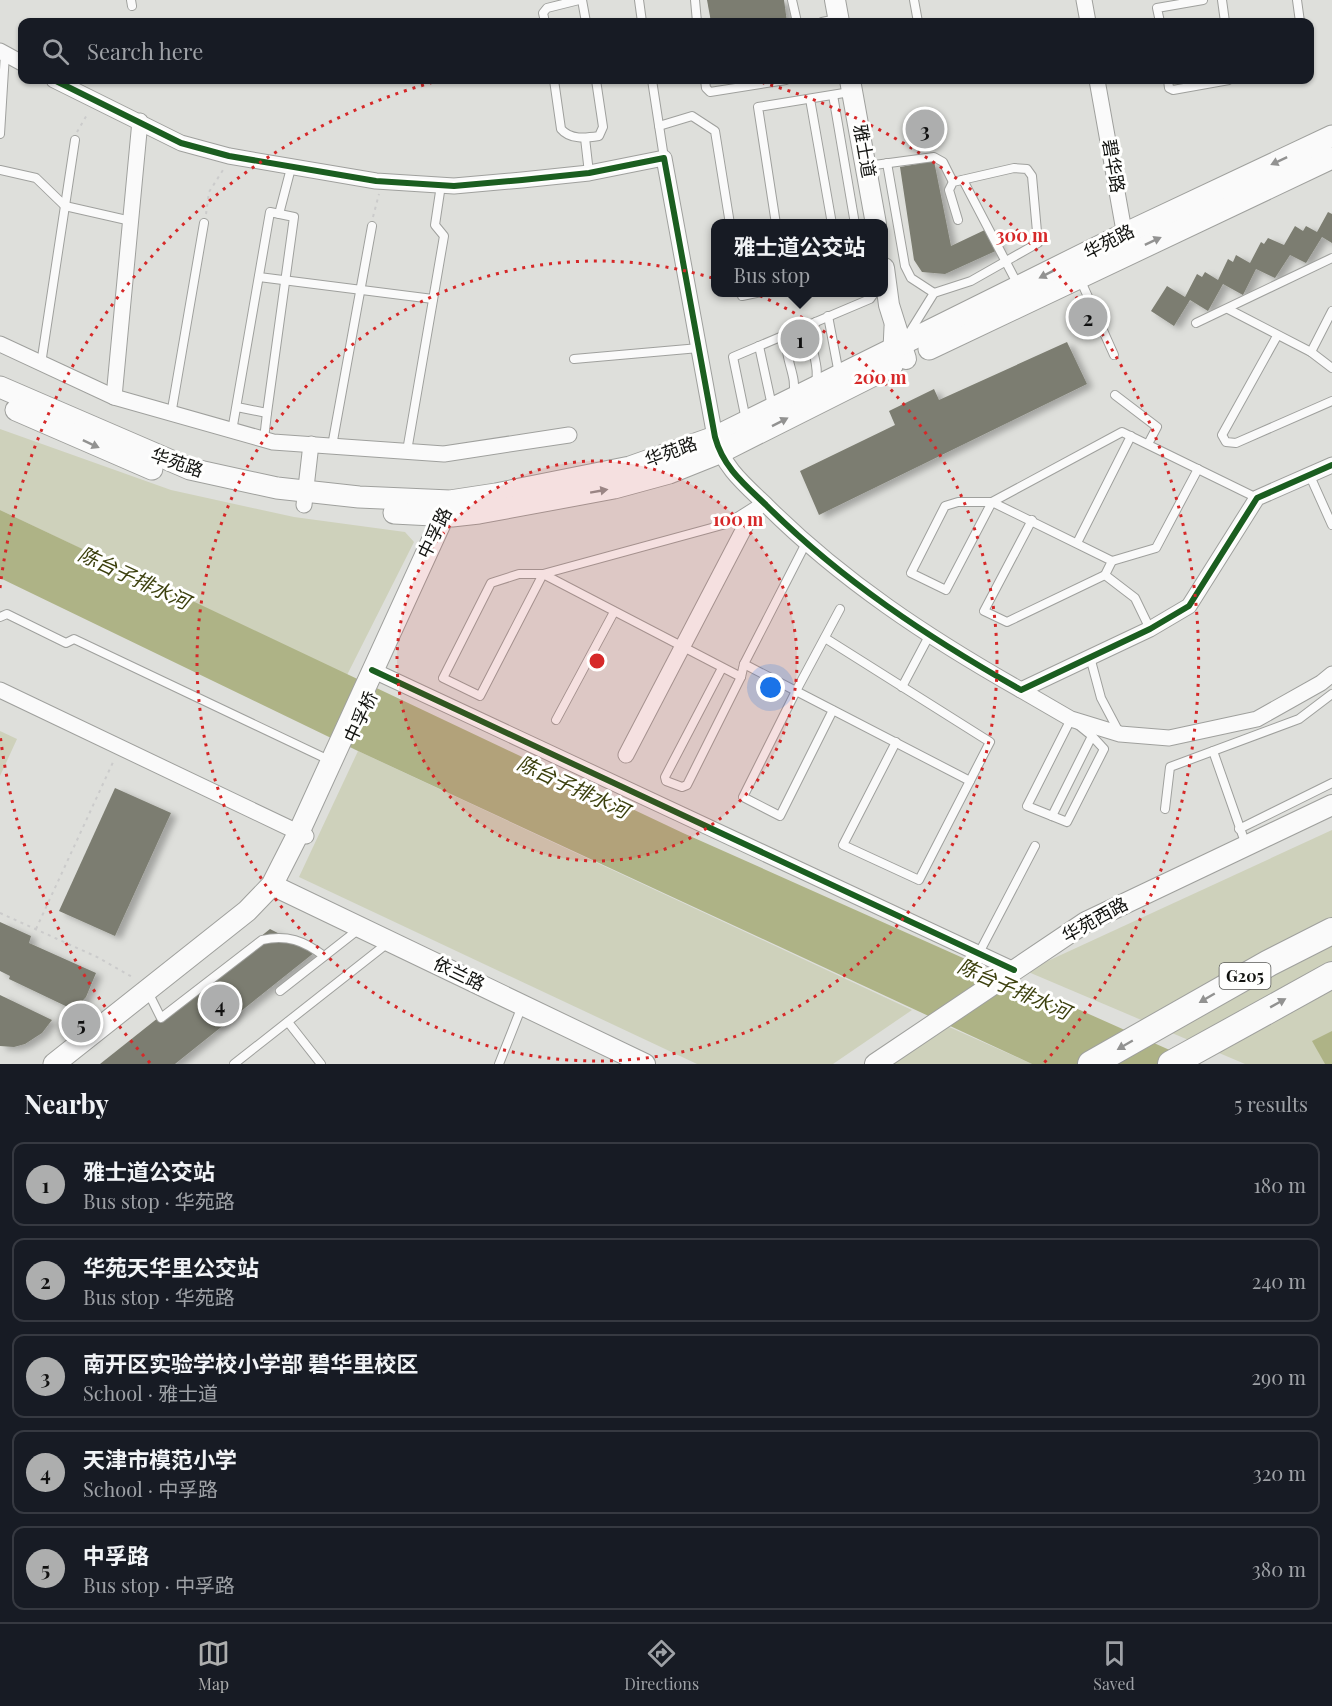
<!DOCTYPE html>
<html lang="en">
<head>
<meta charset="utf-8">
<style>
	body { margin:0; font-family:"Playfair Display","Noto Sans SC",serif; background:#242831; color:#f1f3f6 }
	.you { position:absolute; left:771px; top:688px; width:21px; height:21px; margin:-15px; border:4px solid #fff; border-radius:50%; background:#1a73e8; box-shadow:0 0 0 9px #1a73e833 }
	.badge { display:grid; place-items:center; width:39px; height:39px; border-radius:50%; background:#adaeae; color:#111; font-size:20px; font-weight:700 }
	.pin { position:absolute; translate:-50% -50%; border:3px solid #fff; box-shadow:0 2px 6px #0006 }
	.popup { position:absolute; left:711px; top:219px; width:177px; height:78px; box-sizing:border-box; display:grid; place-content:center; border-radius:12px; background:#171b24; filter:drop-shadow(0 2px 4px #0005); font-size:20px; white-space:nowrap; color:#9ea1a6 }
	.popup b { font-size:22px; color:#f1f3f6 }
	.popup::after { content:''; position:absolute; left:50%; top:100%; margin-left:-12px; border:12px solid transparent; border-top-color:#171b24 }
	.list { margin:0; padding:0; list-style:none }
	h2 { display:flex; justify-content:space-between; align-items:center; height:78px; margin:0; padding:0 24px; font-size:26px }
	h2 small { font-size:20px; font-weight:400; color:#9ea1a6 }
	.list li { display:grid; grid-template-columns:39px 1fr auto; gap:18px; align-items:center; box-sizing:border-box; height:84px; margin:0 12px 12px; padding:0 12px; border:2px solid #363941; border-radius:12px }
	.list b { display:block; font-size:22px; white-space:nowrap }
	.list p { margin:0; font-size:20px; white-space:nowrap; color:#9ea1a6 }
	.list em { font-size:20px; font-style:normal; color:#9ea1a6 }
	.icon { flex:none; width:33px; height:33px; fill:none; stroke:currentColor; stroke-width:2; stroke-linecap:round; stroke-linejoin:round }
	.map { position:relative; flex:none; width:1332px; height:1064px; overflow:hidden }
	.search { position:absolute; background:#171b24; box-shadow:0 2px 4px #0004; left:18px; right:18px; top:18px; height:66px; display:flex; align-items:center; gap:15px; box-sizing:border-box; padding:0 21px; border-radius:12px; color:#9ea1a6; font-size:22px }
	.sheet { height:558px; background:#171b24 }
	nav { display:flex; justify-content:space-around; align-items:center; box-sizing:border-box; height:84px; border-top:2px solid #363941; background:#171b24; font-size:16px; color:#9ea1a6 }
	nav a { display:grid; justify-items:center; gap:3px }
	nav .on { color:#adaeae }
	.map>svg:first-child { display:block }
</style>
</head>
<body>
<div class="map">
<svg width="1332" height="1064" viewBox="0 0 1332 1064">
	<defs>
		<filter id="shadow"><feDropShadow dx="6" dy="3.5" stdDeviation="3" flood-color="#0004"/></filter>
	</defs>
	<rect width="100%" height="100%" fill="#dedfdb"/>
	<g fill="#ced1bb">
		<path d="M 0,429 L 171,490 L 294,517 L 405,532 L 414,542 L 347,675 L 0,510 Z"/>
		<path d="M 0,731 L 17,739 L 0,776 Z"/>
		<path d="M 358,751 L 912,1010 L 833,1064 L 697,1064 L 299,877 Z"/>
		<path d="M 1332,830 L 1332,1064 L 1245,1064 L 1026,971 Z"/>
		<path d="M 947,1026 L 1032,1064 L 891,1064 Z"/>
	</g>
	<g fill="#aeb386">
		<path d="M 0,510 L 683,833 L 1201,1064 L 1032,1064 L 358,751 L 0,578 Z"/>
		<path d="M 1332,1031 L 1332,1064 L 1325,1064 L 1312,1041 Z"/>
	</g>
	<g fill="#7c7d71" filter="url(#shadow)">
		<path d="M 707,0 L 784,0 L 787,22 L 711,22 Z"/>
		<path d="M 934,161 L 951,246 L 989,228 L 1000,249 L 945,274 L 922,272 L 914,260 L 900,167 Z"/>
		<path d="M 1328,212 L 1332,214 L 1332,243 L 1322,237 L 1306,263 L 1290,255 L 1275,278 L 1256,269 L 1243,295 L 1223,284 L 1208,311 L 1190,300 L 1174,326 L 1151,311 L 1167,286 L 1185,297 L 1197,274 L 1202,277 L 1205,272 L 1218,280 L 1228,259 L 1233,262 L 1236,255 L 1250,263 L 1261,242 L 1264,244 L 1268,238 L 1284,245 L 1295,226 L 1303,231 L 1306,226 L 1317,232 Z"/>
		<path d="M 1067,342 L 1087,384 L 819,515 L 800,471 L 895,425 L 889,411 L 934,389 L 939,400 Z"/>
		<path d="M 115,788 L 171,813 L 115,936 L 59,911 Z"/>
		<path d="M 0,922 L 31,936 L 29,943 L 96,973 L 86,997 L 74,1010 L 9,979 L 10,976 L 0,971 Z"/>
		<path d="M 270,929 L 315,952 L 175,1064 L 100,1064 Z"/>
		<path d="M 0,995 L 52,1020 L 42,1033 L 25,1044 L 14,1047 L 0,1046 Z"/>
	</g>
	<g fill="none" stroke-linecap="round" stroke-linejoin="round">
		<g stroke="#9fa09d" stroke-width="10">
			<g id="service">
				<path d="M 131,0 L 132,6"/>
				<path d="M 582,0 L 586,22"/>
				<path d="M 639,0 L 642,22"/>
				<path d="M 695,0 L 697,22"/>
				<path d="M 792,0 L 797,22"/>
				<path d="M 914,0 L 918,22"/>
				<path d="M 1222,0 L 1225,22"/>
				<path d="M 1297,0 L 1300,22"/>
				<path d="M 545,22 L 543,13 L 547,8 L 579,0"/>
				<path d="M 822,22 L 837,19"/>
				<path d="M 1160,22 L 1157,8 L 1203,0"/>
				<path d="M 554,80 L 561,129 C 570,140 586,138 599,136 L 603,127 L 596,80"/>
				<path d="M 652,80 L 664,158"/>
				<path d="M 705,80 L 706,88 L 710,92 L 786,80"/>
				<path d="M 1168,80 L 1169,88 L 1173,90 L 1229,80"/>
				<path d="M 833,95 L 855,224"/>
				<path d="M 810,99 L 832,224"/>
				<path d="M 659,126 L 692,116 L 715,131 L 730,224"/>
				<path d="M 0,134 L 5,54"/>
				<path d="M 585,138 L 589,173"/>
				<path d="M 887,163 L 905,266 L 911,278 L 934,293"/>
				<path d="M 867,166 L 934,157 L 943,162 L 953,182"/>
				<path d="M 0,170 L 36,178 L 65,206 L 131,221"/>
				<path d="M 963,180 L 1018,285"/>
				<path d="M 279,214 L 291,168"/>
				<path d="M 776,224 L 758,107 L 850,92"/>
				<path d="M 259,277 L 433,299"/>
				<path d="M 1080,279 L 1114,355"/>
				<path d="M 741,292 L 742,296 L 761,292"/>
				<path d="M 1228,309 L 1311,352 L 1332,368"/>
				<path d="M 828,316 L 839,374"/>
				<path d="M 816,322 C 804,341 821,362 816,382"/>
				<path d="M 1196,323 L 1332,258"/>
				<path d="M 791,332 C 778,351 799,374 793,395"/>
				<path d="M 908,335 L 934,293 L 971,281 L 1038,243 L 1032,176 L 1027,169 L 1014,168 L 953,182 L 949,190 L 958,220"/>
				<path d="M 1277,336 L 1222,435 L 1226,442 L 1236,443 L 1332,401"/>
				<path d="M 759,346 L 772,406"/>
				<path d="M 1311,352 L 1332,311"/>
				<path d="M 574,359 L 699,348"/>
				<path d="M 41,364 L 75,140"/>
				<path d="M 1115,395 L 1157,427 L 1148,444"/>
				<path d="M 171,415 L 204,223"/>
				<path d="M 746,420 L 733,357 L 870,299 L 875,292"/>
				<path d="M 232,431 L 270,212 L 294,217 L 267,413 L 237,407"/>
				<path d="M 264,439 L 267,413"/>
				<path d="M 332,446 L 372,226"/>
				<path d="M 407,451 L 444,236 L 435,225 L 441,185"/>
				<path d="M 1310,476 L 1332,525"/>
				<path d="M 753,507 L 726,524 L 543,574 L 741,677 L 744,664 L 805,545"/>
				<path d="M 1032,520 L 984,611 L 1007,622 L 1105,575"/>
				<path d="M 1077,543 L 1131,436"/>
				<path d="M 1112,561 L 1156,548 L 1198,469"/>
				<path d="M 519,574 L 543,574 L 480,696 L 443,678 L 491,583 Z"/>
				<path d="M 0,617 L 7,614 L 66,643 L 74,639 L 329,760"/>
				<path d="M 1150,629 L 1135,598 L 1105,575 L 1112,561 L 992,502 L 958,502 L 945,506 L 911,573 L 946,590 L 992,502 L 1122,432 L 1257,498"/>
				<path d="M 825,638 L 990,742 L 919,880 L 843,845 L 896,742"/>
				<path d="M 1090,657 L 1101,698 L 1120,734"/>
				<path d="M 744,664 L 796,691 L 840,609"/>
				<path d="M 722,668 L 665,777 L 666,781 L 682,787 L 687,785 L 741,677"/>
				<path d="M 902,687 L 929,636"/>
				<path d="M 833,710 L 780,816 L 743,797 L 796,691 L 970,781"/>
				<path d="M 1071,719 L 1092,736 L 1052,816 L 1027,806 Z"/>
				<path d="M 556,720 L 614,612"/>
				<path d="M 1213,751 L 1246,845"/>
				<path d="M 1165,809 L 1170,767 L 1299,719 L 1332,694"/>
				<path d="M 1052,816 L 1067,822 L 1104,749 L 1092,736"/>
				<path d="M 1239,829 L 1332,783"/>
				<path d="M 979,953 L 1035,846"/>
				<path d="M 280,991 L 359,929"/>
				<path d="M 151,998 L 161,1018 L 262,940 C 287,934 304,941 324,956"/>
				<path d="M 288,1022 L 321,1064"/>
				<path d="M 234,1064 L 389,942"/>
				<path d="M 499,1064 L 522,1006"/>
			</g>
		</g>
		<g stroke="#9fa09d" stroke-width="17">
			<g id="minor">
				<path d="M 1084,0 L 1088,22"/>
				<path d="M 0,51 L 22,63"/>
				<path d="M 54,80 L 181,143 L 229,156 L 376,181 L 454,186 L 522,180 L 589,173 L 664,158 L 715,437 C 723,467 744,484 766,505 C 841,580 929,638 1021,690 L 1150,629 L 1189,606 L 1257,498 L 1332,465"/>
				<path d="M 1097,80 L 1126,242"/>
				<path d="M 0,344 L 114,397 L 273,442 L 444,454 L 569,435"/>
				<path d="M 114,397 L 140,121"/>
				<path d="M 304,505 L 311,444"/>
				<path d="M 372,670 L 1014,970"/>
				<path d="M 0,690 L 306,836"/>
				<path d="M 1021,690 L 1071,719 L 1120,734 L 1169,738 L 1257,719 L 1321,683 L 1332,674"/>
				<path d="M 626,755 L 748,521 L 762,502"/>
			</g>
		</g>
		<g stroke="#9fa09d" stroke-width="22">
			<g id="tertiary">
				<path d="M 835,0 L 839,22"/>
				<path d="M 850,80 L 876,224"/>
				<path d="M 884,268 L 889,305 L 906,359"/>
				<path d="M 272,885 L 645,1064"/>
				<path d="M 875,1064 L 1086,922 L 1332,805"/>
			</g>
		</g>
		<g stroke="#9fa09d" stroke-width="23">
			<g id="secondary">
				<path d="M 929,349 L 1332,158"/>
				<path d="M 888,360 L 894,349 L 895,327"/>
				<path d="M 0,387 L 190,469 L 277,488 L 359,497 L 450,501 L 496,494 L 630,467 L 715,437 L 1124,234 L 1332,136"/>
				<path d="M 16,410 L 152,469"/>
				<path d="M 394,513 L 452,516 L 479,513 L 614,488 L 669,473 L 719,453 L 892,366"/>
				<path d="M 54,1064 L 247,911 L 272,885 L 299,832 L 449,504"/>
			</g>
		</g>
		<g stroke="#9fa09d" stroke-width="28">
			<g id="trunk">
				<path d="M 1091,1064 L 1269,963 L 1332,931"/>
				<path d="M 1171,1064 L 1332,975"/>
			</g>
		</g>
		<g stroke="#cbcbcb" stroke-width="2" stroke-dasharray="3 4.5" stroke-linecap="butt">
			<path d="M 77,132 L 88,113"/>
			<path d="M 206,214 L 209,192 L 223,170"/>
			<path d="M 373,217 L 379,194"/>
			<path d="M 0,913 L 97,957 L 134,978"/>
			<path d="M 36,929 L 114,760"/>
		</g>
		<use href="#service" stroke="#fafafa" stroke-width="8"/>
		<use href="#minor" stroke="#fafafa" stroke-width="15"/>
		<use href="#tertiary" stroke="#fafafa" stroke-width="20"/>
		<use href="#secondary" stroke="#fafafa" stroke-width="21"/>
		<use href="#trunk" stroke="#fafafa" stroke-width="26"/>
		<g stroke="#fffffe" stroke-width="10">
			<g id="cycleway">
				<path d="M 54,80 L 181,143 L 229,156 L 376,181 L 454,186 L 522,180 L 589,173 L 664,158 L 715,437 C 723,467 744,484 766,505 C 841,580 929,638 1021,690 L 1150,629 L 1189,606 L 1257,498 L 1332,465"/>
				<path d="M 372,670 L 1014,970"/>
			</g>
		</g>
		<use href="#cycleway" stroke="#1b5e20" stroke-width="6"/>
	</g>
	<defs><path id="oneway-solid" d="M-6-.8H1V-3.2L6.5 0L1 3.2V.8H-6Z" transform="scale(1.5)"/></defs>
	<g fill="#929291">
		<use href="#oneway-solid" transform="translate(1279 161) rotate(155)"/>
		<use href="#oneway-solid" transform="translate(1153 241) rotate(-25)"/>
		<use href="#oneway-solid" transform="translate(1047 274) rotate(153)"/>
		<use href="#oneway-solid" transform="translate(780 422) rotate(-27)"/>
		<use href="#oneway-solid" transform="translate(91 444) rotate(25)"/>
		<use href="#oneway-solid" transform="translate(599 491) rotate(-10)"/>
		<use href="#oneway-solid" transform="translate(1207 998) rotate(150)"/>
		<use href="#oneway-solid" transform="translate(1278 1003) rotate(-29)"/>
		<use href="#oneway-solid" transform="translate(1125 1045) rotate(150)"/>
	</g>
	<circle cx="597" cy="661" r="200" fill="#d62828" fill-opacity=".12"/>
	<g fill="none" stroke="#d62828" stroke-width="3" stroke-dasharray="3 6">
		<circle cx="597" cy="661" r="200"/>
		<circle cx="597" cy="661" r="400"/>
		<path d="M150 1063A601 601 0 0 1 0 734M0 588A601 601 0 0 1 441 80M753 80A601 601 0 0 1 1044 1063"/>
	</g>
	<g text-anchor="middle" stroke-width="6" stroke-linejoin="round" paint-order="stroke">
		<rect fill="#fffffe" stroke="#595a57" stroke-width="1.5" x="1219.5" y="963" width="51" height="26" rx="4.5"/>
		<g font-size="16" font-weight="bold" fill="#121310">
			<text x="1245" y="982">G205</text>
		</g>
		<g font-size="18" fill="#121310" stroke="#fffffe">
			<text transform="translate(864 151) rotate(80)" y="6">雅士道</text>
			<text transform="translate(1113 166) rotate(80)" y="6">碧华路</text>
			<text transform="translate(1109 242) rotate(-27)" y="6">华苑路</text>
			<text transform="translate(671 452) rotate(-20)" y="6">华苑路</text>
			<text transform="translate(177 463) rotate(19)" y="6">华苑路</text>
			<text transform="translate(435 533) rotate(-64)" y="6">中孚路</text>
			<text transform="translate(361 717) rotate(-65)" y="6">中孚桥</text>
			<text transform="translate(1095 920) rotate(-29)" y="6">华苑西路</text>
			<text transform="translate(459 974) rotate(26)" y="6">依兰路</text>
		</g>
		<g font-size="20" font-style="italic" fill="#3c400e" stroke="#fffffe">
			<text transform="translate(134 578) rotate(25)" y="7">陈台子排水河</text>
			<text transform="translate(573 787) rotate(25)" y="7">陈台子排水河</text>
			<text transform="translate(1014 989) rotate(24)" y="7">陈台子排水河</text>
		</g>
	</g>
	<circle cx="597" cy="661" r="9" fill="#d62828" stroke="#fffffe" stroke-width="3"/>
	<g font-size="18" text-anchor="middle" font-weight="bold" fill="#d62828" stroke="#fffffe" stroke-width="6" stroke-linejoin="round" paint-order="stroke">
		<text x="1022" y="242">300 m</text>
		<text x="880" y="384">200 m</text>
		<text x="738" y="526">100 m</text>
	</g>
</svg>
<div class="you"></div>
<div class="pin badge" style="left:800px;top:339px">1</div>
<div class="popup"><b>雅士道公交站</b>Bus stop</div>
<div class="pin badge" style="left:1088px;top:317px">2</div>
<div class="pin badge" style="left:925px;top:129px">3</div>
<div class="pin badge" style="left:220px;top:1004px">4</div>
<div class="pin badge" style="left:81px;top:1023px">5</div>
<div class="search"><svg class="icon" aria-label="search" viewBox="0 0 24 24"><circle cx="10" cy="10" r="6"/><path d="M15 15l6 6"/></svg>Search here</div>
</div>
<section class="sheet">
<h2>Nearby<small>5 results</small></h2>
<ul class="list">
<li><span class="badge">1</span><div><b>雅士道公交站</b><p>Bus stop · 华苑路</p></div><em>180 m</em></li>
<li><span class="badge">2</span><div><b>华苑天华里公交站</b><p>Bus stop · 华苑路</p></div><em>240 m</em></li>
<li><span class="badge">3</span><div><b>南开区实验学校小学部 碧华里校区</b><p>School · 雅士道</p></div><em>290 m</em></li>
<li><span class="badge">4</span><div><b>天津市模范小学</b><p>School · 中孚路</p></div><em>320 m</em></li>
<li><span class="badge">5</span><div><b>中孚路</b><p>Bus stop · 中孚路</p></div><em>380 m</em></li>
</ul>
</section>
<nav>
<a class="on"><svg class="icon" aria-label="map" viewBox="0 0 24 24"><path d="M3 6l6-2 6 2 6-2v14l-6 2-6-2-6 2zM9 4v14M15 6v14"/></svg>Map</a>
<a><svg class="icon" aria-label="directions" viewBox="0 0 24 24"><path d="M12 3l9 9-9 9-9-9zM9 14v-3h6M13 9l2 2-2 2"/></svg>Directions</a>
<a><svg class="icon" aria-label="saved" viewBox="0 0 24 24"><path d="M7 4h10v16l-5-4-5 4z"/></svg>Saved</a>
</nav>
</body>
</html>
